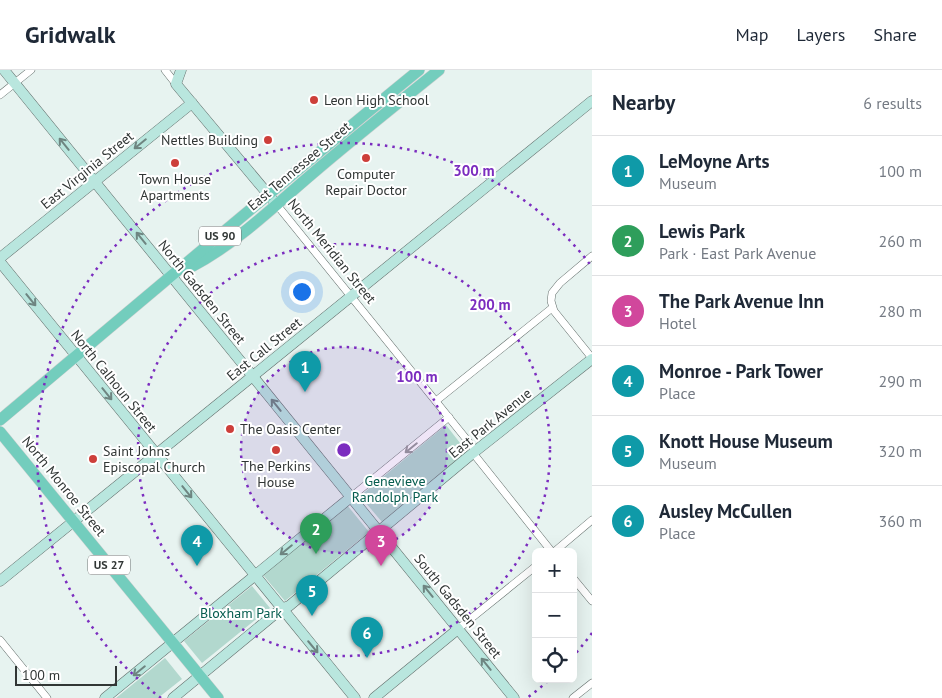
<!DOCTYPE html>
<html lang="en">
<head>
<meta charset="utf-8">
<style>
	body { margin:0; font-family:"PT Sans",sans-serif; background:#f2f2f3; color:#1f2937 }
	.controls { position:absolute; right:15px; bottom:15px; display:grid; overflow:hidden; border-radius:8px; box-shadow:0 5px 20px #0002 }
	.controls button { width:45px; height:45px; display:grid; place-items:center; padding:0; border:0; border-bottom:1px solid #e0e1e3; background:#fff; color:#1f2937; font:25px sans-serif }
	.scale { position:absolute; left:15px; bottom:12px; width:102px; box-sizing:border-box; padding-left:5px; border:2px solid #313635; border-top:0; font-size:14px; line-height:18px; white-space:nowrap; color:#313635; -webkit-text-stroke:4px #fff; paint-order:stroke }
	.you { position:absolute; left:301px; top:221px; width:18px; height:18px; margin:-12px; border:4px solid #fff; border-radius:50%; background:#1a73e8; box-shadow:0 0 0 8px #1a73e833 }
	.badge { display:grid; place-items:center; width:32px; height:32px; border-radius:50%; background:#7c3aed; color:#fff; font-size:16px; font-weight:700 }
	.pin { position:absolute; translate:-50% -41px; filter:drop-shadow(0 1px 2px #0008) }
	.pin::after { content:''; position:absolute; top:26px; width:18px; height:15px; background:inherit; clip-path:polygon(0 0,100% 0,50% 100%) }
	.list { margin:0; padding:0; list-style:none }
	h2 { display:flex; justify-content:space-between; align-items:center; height:65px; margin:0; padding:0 20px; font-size:21px }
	h2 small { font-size:16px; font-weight:400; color:#747a83 }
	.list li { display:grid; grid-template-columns:32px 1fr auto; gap:15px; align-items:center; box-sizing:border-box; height:70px; padding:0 20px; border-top:1px solid #e0e1e3 }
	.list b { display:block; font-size:19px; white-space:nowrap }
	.list p { margin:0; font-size:16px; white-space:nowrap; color:#747a83 }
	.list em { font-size:16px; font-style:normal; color:#747a83 }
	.icon { flex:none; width:28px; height:28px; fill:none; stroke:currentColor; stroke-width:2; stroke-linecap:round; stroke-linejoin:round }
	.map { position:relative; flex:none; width:592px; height:628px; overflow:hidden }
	header { display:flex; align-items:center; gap:30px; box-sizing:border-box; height:70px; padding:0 25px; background:#fff; border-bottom:1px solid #e0e1e3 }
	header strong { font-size:24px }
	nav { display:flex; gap:28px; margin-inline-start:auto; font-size:18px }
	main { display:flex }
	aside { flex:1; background:#fff }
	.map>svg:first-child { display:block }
</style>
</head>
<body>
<header>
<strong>Gridwalk</strong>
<nav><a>Map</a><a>Layers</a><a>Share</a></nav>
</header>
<main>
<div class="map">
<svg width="592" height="628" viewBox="0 0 592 628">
	<rect width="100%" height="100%" fill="#e7f3f0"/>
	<g fill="#b2d8ce">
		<path d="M 446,355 L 467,382 L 382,452 L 360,426 Z"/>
		<path d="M 347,435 L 369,462 L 285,531 L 263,505 Z"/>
		<path d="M 252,516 L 270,538 L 202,593 L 184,571 Z"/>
		<path d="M 165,588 L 182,609 L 158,628 L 116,628 Z"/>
	</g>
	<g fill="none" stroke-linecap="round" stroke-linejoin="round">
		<g stroke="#616c69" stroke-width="8">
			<g id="street">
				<path d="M 165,0 L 176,14"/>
				<path d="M 0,25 L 31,0"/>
				<path d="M 277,135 L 476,381"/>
				<path d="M 592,186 L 560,213 L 552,223 L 551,231 L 554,241 L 592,288"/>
				<path d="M 436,331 L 552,238"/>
				<path d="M 473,383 L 552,482"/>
				<path d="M 351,427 L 449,347"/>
				<path d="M 554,482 L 592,450"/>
				<path d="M 573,508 L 592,531"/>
				<path d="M 458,559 L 536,496"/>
				<path d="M 0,570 L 47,628"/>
				<path d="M 573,628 L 592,613"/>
			</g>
		</g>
		<g stroke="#616c69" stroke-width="11">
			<g id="secondary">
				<path d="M 4,0 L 514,628"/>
				<path d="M 181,0 L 176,14 L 277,135"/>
				<path d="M 0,188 L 192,33"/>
				<path d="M 0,192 L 355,628"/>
				<path d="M 0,511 L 592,31"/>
				<path d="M 105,628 L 351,427"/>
				<path d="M 173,628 L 281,539 L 289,536 L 473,383 L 592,289"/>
				<path d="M 374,628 L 458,559"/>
			</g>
		</g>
		<g stroke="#cecfcf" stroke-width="12">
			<g id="primary">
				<path d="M 191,197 C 237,173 273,137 312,104 C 354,68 397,34 439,0"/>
				<path d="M 0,350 C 139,233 278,115 419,0"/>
				<path d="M 0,362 L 218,628"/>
			</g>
		</g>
		<use href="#street" stroke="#fff" stroke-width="7"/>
		<use href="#secondary" stroke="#b9e6de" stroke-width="10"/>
		<use href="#primary" stroke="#73cdbd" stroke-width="11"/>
	</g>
	<defs><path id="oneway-shaft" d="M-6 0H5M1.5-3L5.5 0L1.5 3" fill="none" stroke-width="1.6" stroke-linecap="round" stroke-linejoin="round" transform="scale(1.25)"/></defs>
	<g stroke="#6e8581">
		<use href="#oneway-shaft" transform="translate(64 74) rotate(-129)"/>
		<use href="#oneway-shaft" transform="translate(140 74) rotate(141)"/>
		<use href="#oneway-shaft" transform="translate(141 168) rotate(-129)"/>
		<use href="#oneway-shaft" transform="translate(31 230) rotate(51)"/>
		<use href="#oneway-shaft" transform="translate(107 324) rotate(51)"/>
		<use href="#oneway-shaft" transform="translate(276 335) rotate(-129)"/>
		<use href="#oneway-shaft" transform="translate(187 422) rotate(51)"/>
		<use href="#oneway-shaft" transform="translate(286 480) rotate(141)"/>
		<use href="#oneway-shaft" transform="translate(428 521) rotate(-129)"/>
		<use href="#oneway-shaft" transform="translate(313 577) rotate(50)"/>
		<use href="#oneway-shaft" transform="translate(486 594) rotate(-129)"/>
		<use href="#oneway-shaft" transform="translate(139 601) rotate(141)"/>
	</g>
	<use stroke="#989a9a" href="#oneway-shaft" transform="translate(411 378) rotate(141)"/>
	<circle cx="344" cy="380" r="103" fill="#7b2cbf" fill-opacity=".12"/>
	<g fill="none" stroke="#7b2cbf" stroke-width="2.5" stroke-dasharray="2.5 5">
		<circle cx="344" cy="380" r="103"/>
		<circle cx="344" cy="380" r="206"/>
		<path d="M592 563A308 308 0 0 1 575 584M548 611A308 308 0 0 1 527 628M161 628A308 308 0 1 1 592 197"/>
	</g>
	<g fill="#cd3f3a" stroke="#fff" stroke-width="2">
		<circle cx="314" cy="30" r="5"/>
		<circle cx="268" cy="70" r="5"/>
		<circle cx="366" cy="88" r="5"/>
		<circle cx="175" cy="93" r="5"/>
		<circle cx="230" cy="359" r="5"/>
		<circle cx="276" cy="380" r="5"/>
		<circle cx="93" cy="389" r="5"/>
	</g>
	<g text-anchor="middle" stroke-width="4" stroke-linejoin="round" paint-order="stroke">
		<g fill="#fff" stroke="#6f7272" stroke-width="1">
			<rect x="199" y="156.5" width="42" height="19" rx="4"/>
			<rect x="88" y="485.5" width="42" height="19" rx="4"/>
		</g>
		<g font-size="12" font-weight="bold" fill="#313635">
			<text x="220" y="170">US 90</text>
			<text x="109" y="499">US 27</text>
		</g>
		<g font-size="14" fill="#313635" stroke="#fff" text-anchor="start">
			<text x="324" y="35">Leon High School</text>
			<text x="258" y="75" text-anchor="end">Nettles Building</text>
			<text x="366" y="109" text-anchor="middle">Computer<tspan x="366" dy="16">Repair Doctor</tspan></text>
			<text x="175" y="114" text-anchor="middle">Town House<tspan x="175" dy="16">Apartments</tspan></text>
			<text x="240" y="364">The Oasis Center</text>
			<text x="103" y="386">Saint Johns<tspan x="103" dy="16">Episcopal Church</tspan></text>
			<text x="276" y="401" text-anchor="middle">The Perkins<tspan x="276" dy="16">House</tspan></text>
		</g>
		<g font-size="14" fill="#313635" stroke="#fff">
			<text transform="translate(299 96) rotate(-40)" y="5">East Tennessee Street</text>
			<text transform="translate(87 100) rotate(-39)" y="5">East Virginia Street</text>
			<text transform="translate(332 181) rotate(51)" y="5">North Meridian Street</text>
			<text transform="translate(202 222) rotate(51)" y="5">North Gadsden Street</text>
			<text transform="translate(264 279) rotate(-39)" y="5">East Call Street</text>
			<text transform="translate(114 311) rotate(51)" y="5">North Calhoun Street</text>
			<text transform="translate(490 353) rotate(-39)" y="5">East Park Avenue</text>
			<text transform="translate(64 416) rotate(51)" y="5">North Monroe Street</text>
			<text transform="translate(458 536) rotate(51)" y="5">South Gadsden Street</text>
		</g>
		<g font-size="14" fill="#055c4e" stroke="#fff">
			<text x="395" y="416">Genevieve<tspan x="395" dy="16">Randolph Park</tspan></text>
			<text x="241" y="548">Bloxham Park</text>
		</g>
	</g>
	<circle cx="344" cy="380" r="8" fill="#7b2cbf" stroke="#fff" stroke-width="2.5"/>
	<g font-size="15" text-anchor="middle" font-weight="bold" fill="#7b2cbf" stroke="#fff" stroke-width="4" stroke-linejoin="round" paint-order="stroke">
		<text x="474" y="106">300 m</text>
		<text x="490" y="240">200 m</text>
		<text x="417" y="312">100 m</text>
	</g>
</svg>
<div class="controls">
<button>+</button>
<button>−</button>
<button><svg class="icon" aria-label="locate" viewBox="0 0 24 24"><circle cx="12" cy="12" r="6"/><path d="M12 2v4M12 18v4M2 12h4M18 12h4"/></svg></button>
</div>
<div class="scale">100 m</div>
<div class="you"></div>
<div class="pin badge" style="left:305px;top:322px;background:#0f9aa8">1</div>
<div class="pin badge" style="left:316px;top:484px;background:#2e9e5b">2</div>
<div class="pin badge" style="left:381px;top:496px;background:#d1479c">3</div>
<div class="pin badge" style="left:197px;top:496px;background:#0f9aa8">4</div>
<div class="pin badge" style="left:312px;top:546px;background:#0f9aa8">5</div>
<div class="pin badge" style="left:367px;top:588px;background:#0f9aa8">6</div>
</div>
<aside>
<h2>Nearby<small>6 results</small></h2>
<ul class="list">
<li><span class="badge" style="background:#0f9aa8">1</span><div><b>LeMoyne Arts</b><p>Museum</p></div><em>100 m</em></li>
<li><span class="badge" style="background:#2e9e5b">2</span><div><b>Lewis Park</b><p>Park · East Park Avenue</p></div><em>260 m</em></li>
<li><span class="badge" style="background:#d1479c">3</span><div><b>The Park Avenue Inn</b><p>Hotel</p></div><em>280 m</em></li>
<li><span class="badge" style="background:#0f9aa8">4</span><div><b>Monroe - Park Tower</b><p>Place</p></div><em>290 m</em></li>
<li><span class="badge" style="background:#0f9aa8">5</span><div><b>Knott House Museum</b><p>Museum</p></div><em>320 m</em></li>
<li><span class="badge" style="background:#0f9aa8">6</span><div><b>Ausley McCullen</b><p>Place</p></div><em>360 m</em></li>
</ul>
</aside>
</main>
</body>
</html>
